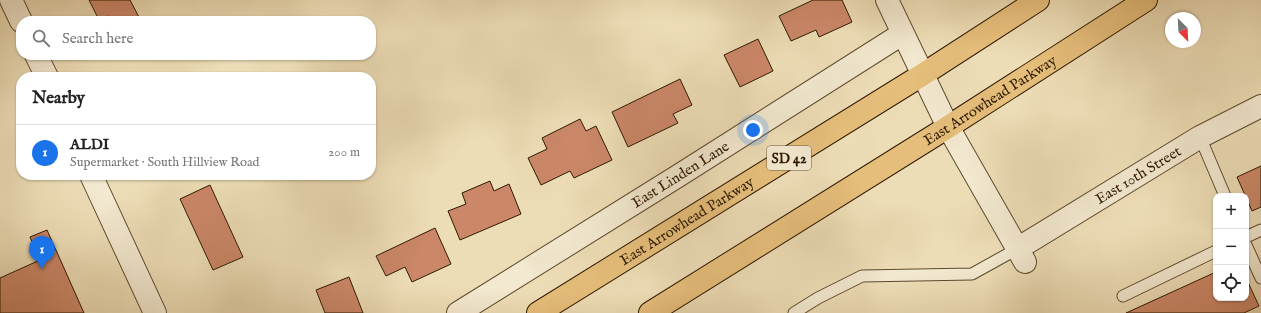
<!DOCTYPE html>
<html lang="en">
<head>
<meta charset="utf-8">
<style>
	body { margin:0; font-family:"IM FELL English",serif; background:#f2f2f2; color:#222 }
	.controls { position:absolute; right:12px; bottom:12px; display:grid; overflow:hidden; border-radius:8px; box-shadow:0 1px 3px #0004 }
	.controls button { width:36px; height:36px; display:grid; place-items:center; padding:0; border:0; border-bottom:1px solid #e0e0e0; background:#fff; color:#222; font:20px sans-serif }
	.compass { position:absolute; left:1165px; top:12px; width:36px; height:36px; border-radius:50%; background:#fff; box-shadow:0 1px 3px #0004; rotate:156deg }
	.you { position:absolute; left:753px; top:130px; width:14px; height:14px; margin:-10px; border:3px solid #fff; border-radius:50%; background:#1a73e8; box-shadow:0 0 0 6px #1a73e833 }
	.badge { display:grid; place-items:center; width:26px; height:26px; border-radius:50%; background:#1a73e8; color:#fff; font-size:13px; font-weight:700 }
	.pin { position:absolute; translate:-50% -33px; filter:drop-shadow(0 1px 2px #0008) }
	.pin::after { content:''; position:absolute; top:21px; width:14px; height:12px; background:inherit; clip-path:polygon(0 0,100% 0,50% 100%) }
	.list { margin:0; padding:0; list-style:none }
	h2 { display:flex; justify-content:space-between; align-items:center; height:52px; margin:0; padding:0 16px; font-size:17px }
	h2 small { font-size:13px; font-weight:400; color:#767676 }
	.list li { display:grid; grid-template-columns:26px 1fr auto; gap:12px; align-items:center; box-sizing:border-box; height:56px; padding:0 16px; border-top:1px solid #e0e0e0 }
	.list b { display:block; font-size:15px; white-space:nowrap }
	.list p { margin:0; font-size:13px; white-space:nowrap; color:#767676 }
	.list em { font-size:13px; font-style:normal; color:#767676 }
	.icon { flex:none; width:22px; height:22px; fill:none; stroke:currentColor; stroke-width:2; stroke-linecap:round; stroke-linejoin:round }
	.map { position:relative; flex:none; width:1261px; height:313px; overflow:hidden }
	.search { position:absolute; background:#fff; box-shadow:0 1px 3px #0004; left:16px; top:16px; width:360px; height:44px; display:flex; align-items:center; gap:10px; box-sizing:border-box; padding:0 14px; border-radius:16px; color:#767676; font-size:15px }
	.panel { position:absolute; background:#fff; box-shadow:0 1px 3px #0004; left:16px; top:72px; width:360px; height:108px; border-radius:16px }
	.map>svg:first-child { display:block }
</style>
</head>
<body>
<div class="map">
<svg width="1261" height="313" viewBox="0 0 1261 313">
	<rect width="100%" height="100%" fill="#edddb6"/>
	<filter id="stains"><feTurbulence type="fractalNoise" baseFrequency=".005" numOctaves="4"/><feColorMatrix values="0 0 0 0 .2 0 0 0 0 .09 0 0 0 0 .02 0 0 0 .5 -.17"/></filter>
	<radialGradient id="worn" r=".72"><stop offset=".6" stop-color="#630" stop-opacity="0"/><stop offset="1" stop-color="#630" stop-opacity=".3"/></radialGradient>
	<g fill="#cb8768" stroke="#2e1a01">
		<path d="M 89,0 L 130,0 L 141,21 L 110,21 L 108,16 L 99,20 Z"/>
		<path d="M 813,0 L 842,0 L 852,22 L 819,37 L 816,30 L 791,41 L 779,16 Z"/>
		<path d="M 758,39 L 773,71 L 740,87 L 724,55 Z"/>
		<path d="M 680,79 L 692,105 L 673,114 L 678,123 L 628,147 L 612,112 Z"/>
		<path d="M 580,119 L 586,131 L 596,126 L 612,160 L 574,178 L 570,171 L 541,185 L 528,158 L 547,149 L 542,138 Z"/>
		<path d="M 1261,166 L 1261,207 L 1252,211 L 1237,177 Z"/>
		<path d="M 490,181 L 494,191 L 509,184 L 521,214 L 460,240 L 448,211 L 466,204 L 462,193 Z"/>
		<path d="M 210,185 L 243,257 L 213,270 L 180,199 Z"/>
		<path d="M 435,228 L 451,264 L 412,282 L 405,267 L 386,276 L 376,256 Z"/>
		<path d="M 47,230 L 84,313 L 0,313 L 0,278 L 40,260 L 30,237 Z"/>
		<path d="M 1216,272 L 1216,298 L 1246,298 L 1246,278 L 1259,306 L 1244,313 L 1126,313 Z"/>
		<path d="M 349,277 L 363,313 L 325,313 L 316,290 Z"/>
	</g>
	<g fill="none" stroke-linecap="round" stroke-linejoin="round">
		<g stroke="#5e4b2e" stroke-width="13">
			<g id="service">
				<path d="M 1200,137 L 1225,196"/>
				<path d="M 1246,237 L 1261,230"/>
				<path d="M 1246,245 L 1261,278"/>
				<path d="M 1123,296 L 1216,251"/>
				<path d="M 794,313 L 818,298 L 862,276 L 972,274 L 1017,249"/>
			</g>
		</g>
		<g stroke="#5e4b2e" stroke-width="24">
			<g id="minor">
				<path d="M 11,0 L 21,21"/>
				<path d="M 887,0 L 948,127 L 1025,262"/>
				<path d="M 36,55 L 47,77"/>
				<path d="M 91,175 L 155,313"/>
				<path id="s1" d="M 1017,249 L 1200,137 L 1261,106"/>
				<path id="s2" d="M 458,313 L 678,176 L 902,34"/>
			</g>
		</g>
		<g stroke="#2e1a01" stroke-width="24">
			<g id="primary">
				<path id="s3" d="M 538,313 L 922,75 L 1038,0"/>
				<path id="s4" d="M 650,313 L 948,127 L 1146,0"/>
			</g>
		</g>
		<use href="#service" stroke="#f3e9d0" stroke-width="11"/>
		<use href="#minor" stroke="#f3e9d0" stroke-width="22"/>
		<use href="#primary" stroke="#e6be7b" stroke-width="22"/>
	</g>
	<g text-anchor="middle" stroke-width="3.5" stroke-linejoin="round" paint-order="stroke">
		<rect fill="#f3e9d0" stroke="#69583f" stroke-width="1" x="767" y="146" width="44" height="24" rx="3"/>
		<g font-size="14" font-weight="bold" fill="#2e1a01">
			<text x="789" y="163">SD 42</text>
		</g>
		<g font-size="15" fill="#2e1a01" stroke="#f3e9d0">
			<text dy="5" stroke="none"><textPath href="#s4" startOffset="401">East Arrowhead Parkway</textPath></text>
			<text dy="5" stroke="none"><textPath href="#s2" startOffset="262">East Linden Lane</textPath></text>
			<text dy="5" stroke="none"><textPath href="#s1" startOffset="142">East 10th Street</textPath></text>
			<text dy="5" stroke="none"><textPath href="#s3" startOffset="175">East Arrowhead Parkway</textPath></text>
		</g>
	</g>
	<rect width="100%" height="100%" filter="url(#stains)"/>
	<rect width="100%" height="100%" fill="url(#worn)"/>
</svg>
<div class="controls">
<button>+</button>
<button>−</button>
<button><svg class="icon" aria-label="locate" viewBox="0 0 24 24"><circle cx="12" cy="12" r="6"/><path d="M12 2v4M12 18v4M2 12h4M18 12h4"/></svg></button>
</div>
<svg class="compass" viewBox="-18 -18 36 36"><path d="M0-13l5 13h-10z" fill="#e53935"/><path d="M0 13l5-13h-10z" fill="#767676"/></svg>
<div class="you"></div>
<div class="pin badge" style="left:42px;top:269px">1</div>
<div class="search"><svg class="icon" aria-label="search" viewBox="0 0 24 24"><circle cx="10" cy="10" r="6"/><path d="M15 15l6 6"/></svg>Search here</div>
<section class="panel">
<h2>Nearby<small></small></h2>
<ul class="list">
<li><span class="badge">1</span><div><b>ALDI</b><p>Supermarket · South Hillview Road</p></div><em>200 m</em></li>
</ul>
</section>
</div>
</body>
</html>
